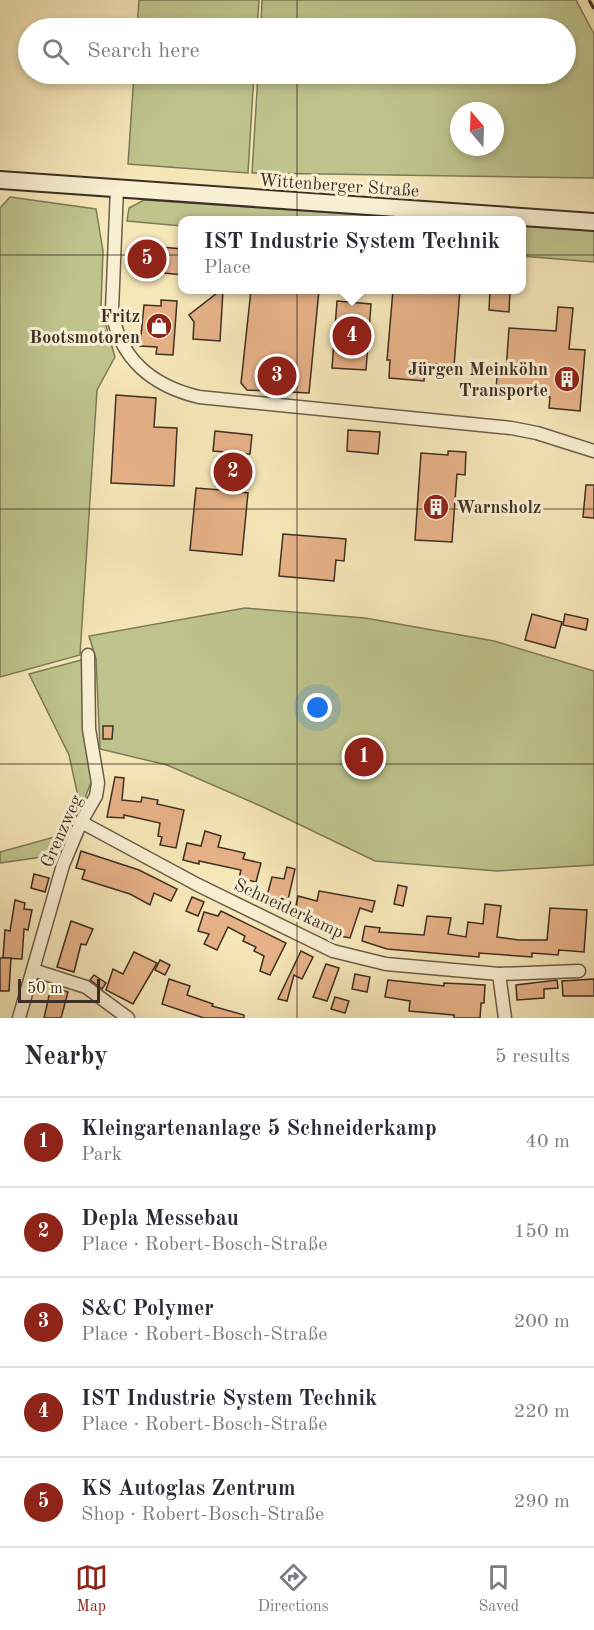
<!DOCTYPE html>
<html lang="en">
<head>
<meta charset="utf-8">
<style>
	body { margin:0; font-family:"Old Standard TT",serif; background:#f7f7f7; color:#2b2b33 }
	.compass { position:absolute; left:450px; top:102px; width:54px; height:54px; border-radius:50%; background:#fff; box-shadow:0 3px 9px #0003; rotate:341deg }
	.scale { position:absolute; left:18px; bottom:15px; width:82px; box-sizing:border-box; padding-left:6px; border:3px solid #3e2f24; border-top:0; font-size:16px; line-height:21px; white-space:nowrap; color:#3e2f24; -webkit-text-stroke:4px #f9efd2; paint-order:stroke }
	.you { position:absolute; left:318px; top:708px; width:21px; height:21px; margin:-15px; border:4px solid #fff; border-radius:50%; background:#1a73e8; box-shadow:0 0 0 9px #1a73e833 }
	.badge { display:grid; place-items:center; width:39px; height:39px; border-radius:50%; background:#8f2418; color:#fff; font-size:20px; font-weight:700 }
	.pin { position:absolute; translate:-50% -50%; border:3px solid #fff; box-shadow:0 2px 6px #0006 }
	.popup { position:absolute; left:178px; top:216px; width:348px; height:78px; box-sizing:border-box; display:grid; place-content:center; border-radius:12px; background:#fff; filter:drop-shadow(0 2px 4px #0005); font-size:20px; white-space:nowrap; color:#7c7c81 }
	.popup b { font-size:22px; color:#2b2b33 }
	.popup::after { content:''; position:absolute; left:50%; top:100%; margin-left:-12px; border:12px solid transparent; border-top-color:#fff }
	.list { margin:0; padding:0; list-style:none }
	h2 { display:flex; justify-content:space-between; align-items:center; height:78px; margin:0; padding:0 24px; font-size:26px }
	h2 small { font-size:20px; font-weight:400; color:#7c7c81 }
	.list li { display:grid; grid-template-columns:39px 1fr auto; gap:18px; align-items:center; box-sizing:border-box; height:90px; padding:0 24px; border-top:2px solid #e1e1e2 }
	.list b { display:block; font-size:22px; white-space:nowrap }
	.list p { margin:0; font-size:20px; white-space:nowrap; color:#7c7c81 }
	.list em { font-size:20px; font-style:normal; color:#7c7c81 }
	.icon { flex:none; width:33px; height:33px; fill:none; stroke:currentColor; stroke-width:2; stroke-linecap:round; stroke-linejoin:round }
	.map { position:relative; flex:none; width:594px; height:1018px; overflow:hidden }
	.search { position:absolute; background:#fff; box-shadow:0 3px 9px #0003; left:18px; right:18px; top:18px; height:66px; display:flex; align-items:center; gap:15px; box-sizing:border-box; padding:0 21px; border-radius:33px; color:#7c7c81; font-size:22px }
	.sheet { height:528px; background:#fff }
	nav { display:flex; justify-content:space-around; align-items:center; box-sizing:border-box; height:84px; border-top:2px solid #e1e1e2; background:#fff; font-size:16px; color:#7c7c81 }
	nav a { display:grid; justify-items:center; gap:3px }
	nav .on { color:#8f2418 }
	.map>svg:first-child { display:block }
</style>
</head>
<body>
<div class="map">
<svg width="594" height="1018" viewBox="0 0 594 1018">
	<rect width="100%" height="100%" fill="#f6e7b9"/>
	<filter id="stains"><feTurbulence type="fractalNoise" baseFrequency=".00333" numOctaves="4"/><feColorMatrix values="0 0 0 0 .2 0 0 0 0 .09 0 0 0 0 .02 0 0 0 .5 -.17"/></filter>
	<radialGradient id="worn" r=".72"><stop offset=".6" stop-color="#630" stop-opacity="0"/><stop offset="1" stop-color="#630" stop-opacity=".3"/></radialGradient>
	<g fill="#bfc48d" stroke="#7e7a58" stroke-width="1.5" fill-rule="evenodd">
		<path d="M 139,0 L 259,0 L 257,28 L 137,28 Z"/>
		<path d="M 262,0 L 576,0 L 594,34 L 594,178 L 252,173 L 258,74 L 566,74 L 566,28 L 261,28 ZM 459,111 L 495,111 L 495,147 L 459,147 Z"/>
		<path d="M 134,74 L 254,74 L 248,173 L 128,164 Z"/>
		<path d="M 10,197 L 96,209 L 103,251 L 101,308 L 115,357 L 97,390 L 80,655 L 0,677 L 0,208 Z"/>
		<path d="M 144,200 L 441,220 L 182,220 L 182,226 L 127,221 L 129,208 Z"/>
		<path d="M 522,226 L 594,231 L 594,262 L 522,256 Z"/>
		<path d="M 245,608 L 365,618 L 494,641 L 594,671 L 594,865 L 497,871 L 375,861 L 263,807 L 167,765 L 100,749 L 96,659 L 89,636 Z"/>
		<path d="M 85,659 L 92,780 L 63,854 L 0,863 L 0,852 L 62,835 L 77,792 L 69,755 L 29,674 Z"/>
	</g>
	<g fill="#e7b288" stroke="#3e2f24" stroke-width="1.5">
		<path d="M 137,245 L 183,249 L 183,275 L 134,270 Z"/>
		<path d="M 221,290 L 223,290 L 220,341 L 193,339 L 194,322 L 189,315 Z"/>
		<path d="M 251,290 L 319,290 L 309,393 L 247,390 L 241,383 Z"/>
		<path d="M 393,290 L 460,290 L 454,366 L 425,363 L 424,381 L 389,378 L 390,360 L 387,360 Z"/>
		<path d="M 490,290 L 510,291 L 509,312 L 489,310 Z"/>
		<path d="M 161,300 L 177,301 L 173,355 L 156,354 L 157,347 L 140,346 L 144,305 L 161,306 Z"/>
		<path d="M 337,301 L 371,304 L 366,370 L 332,368 Z"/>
		<path d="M 558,307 L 573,308 L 569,349 L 585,350 L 580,411 L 549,408 L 550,397 L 500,394 L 496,389 L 497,377 L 506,371 L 509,328 L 556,331 Z"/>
		<path d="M 116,395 L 156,398 L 154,427 L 177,428 L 174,486 L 111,483 Z"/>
		<path d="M 348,430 L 380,432 L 378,454 L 347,451 Z"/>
		<path d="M 215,431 L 252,435 L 250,454 L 244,454 L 241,492 L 248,493 L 242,555 L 190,550 L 196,488 L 221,490 L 225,452 L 213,451 Z"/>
		<path d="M 448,451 L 466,452 L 465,475 L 457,474 L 452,542 L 415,540 L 421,453 L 448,455 Z"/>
		<path d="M 586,485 L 594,485 L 594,518 L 583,517 Z"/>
		<path d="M 283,534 L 346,539 L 344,561 L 336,560 L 334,581 L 279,576 Z"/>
		<path d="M 532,614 L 562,622 L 555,648 L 525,640 Z"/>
		<path d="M 565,614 L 588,619 L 586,630 L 563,625 Z"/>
		<path d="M 103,726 L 113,726 L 112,739 L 103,739 Z"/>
		<path d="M 115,777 L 124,778 L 122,800 L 141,802 L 142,797 L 158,800 L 157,804 L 184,810 L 176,848 L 160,845 L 162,837 L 158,836 L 160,823 L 124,815 L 124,818 L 107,817 Z"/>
		<path d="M 205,831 L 221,836 L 218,847 L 245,853 L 243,859 L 261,863 L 256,882 L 239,878 L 241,870 L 199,861 L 199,864 L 183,860 L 187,843 L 201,846 Z"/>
		<path d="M 81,851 L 139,870 L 177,889 L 171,901 L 154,893 L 150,905 L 130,894 L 82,879 L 85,870 L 76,868 Z"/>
		<path d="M 287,867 L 295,869 L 288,900 L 267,896 L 272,877 L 284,879 Z"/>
		<path d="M 34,874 L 49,878 L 45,892 L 31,888 Z"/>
		<path d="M 398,885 L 407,887 L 403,906 L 394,904 Z"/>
		<path d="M 319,891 L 375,901 L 372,912 L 360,908 L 350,938 L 340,936 L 339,927 L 330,923 L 327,928 L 318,926 L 320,920 L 294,915 L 298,896 L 317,901 Z"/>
		<path d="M 192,897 L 204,902 L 198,916 L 186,911 Z"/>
		<path d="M 15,900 L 25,903 L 24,909 L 32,910 L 28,930 L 24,929 L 22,959 L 3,958 L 5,930 L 10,931 Z"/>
		<path d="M 485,904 L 501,906 L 497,937 L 519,940 L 547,940 L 550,908 L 587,910 L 584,952 L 559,950 L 558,955 L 532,953 L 532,957 L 479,953 L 479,957 L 387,949 L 362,941 L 365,926 L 380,928 L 379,932 L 424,935 L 427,916 L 451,918 L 448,934 L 466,937 L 468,922 L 483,924 Z"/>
		<path d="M 221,911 L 286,943 L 270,975 L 260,971 L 264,956 L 254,951 L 256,947 L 243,941 L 245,936 L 228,927 L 217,950 L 204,944 L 209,934 L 198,931 L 204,912 L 218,916 Z"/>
		<path d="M 71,921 L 93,929 L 86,945 L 81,944 L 74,972 L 57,967 Z"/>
		<path d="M 301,951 L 313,957 L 302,979 L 294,975 L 287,1001 L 278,999 Z"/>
		<path d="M 134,952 L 157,963 L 133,1004 L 106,990 L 113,969 L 123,974 Z"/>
		<path d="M 0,958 L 11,958 L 9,991 L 0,991 Z"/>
		<path d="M 160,960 L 170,965 L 165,975 L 155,970 Z"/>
		<path d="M 326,964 L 339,968 L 327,1001 L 313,997 Z"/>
		<path d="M 355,974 L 370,977 L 367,992 L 352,989 Z"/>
		<path d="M 94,975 L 106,983 L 102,989 L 90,980 Z"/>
		<path d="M 169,979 L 190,986 L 187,995 L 213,1004 L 212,1006 L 244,1015 L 244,1018 L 204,1018 L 162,1004 Z"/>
		<path d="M 594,979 L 594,996 L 563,996 L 562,981 Z"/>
		<path d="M 388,980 L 444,986 L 444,983 L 485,985 L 484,1003 L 481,1003 L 480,1018 L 454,1018 L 454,1015 L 409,1011 L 410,1001 L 385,997 Z"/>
		<path d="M 557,980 L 558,988 L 544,989 L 544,998 L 517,1000 L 516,985 Z"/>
		<path d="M 51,987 L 68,992 L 61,1018 L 44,1018 Z"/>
		<path d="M 335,997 L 349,1001 L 345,1013 L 331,1009 Z"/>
	</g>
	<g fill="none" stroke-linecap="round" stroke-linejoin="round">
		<g stroke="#6c5d49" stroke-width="15">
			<g id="street">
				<path d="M 117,188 L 112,310 C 119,359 153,386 199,397 L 511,428 L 537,433 L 594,451"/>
				<path d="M 81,822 L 198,885 L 333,951 L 386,964 L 499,974 L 505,1018"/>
				<path d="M 33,970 L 86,987 L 128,1018"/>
				<path d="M 499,974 L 579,971"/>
				<path d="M 19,1018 L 63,865 L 81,822 L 96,796 L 98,783 L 89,729 L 88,655"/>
			</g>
		</g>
		<g stroke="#3e2f24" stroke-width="20">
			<path id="secondary" d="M 0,180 L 594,222"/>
		</g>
		<use href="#street" stroke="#f9efd2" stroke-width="12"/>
		<use href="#secondary" stroke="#f9efd2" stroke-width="16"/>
		<path stroke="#3e2f24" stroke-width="3" stroke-dasharray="10 10" stroke-linecap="butt" d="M 589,0 L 594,9"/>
	</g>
	<path fill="none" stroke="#3e2f24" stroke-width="1.5" stroke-opacity="0.55" d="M 297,0 L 297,28M 297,74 L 297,1018M 0,255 L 594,255M 0,509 L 594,509M 0,764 L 594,764"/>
	<defs>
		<g id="shop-disc" transform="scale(1.35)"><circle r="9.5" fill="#8f2418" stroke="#f9efd2"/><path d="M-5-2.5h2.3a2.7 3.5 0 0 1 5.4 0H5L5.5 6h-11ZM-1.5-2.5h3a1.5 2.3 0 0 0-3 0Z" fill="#fff"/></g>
		<g id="building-disc" transform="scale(1.35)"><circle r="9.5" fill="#8f2418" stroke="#f9efd2"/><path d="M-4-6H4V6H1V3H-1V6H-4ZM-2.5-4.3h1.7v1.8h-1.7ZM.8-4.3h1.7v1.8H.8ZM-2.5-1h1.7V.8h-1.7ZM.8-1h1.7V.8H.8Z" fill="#fff"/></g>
	</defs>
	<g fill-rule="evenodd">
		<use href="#shop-disc" x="159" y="326"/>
		<use href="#building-disc" x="567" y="379"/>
		<use href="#building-disc" x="436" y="507"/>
	</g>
	<g text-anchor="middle" stroke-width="6" stroke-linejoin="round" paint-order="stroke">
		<g font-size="18" fill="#3e2f24" stroke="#f9efd2">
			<text transform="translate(339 185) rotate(4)" y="6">Wittenberger Straße</text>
			<text transform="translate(61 831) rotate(-66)" y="6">Grenzweg</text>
			<text transform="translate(289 908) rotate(25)" y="6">Schneiderkamp</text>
		</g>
		<g font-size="18" font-weight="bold" fill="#3e2f24" stroke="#f9efd2" text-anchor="end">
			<text x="140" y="322">Fritz<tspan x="140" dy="21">Bootsmotoren</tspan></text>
			<text x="548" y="375">Jürgen Meinköhn<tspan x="548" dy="21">Transporte</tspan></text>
			<text x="456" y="513" text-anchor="start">Warnsholz</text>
		</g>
	</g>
	<rect width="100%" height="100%" filter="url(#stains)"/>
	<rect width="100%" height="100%" fill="url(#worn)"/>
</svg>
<svg class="compass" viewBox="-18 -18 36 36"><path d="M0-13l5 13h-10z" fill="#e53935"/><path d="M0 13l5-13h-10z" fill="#7c7c81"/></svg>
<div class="scale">50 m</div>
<div class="you"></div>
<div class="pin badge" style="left:364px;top:757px">1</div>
<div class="pin badge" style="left:233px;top:472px">2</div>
<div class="pin badge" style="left:277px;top:376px">3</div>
<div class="pin badge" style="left:352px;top:336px">4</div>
<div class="popup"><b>IST Industrie System Technik</b>Place</div>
<div class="pin badge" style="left:147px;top:259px">5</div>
<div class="search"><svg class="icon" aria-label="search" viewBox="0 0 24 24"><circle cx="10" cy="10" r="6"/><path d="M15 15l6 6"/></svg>Search here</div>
</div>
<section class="sheet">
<h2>Nearby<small>5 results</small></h2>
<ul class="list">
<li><span class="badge">1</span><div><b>Kleingartenanlage 5 Schneiderkamp</b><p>Park</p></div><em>40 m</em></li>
<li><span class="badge">2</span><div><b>Depla Messebau</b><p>Place · Robert-Bosch-Straße</p></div><em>150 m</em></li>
<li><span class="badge">3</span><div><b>S&amp;C Polymer</b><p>Place · Robert-Bosch-Straße</p></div><em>200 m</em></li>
<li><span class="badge">4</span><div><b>IST Industrie System Technik</b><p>Place · Robert-Bosch-Straße</p></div><em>220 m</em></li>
<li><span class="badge">5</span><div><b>KS Autoglas Zentrum</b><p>Shop · Robert-Bosch-Straße</p></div><em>290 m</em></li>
</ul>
</section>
<nav>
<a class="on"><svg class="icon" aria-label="map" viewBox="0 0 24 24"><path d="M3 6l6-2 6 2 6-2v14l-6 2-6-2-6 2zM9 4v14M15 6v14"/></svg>Map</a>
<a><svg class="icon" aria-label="directions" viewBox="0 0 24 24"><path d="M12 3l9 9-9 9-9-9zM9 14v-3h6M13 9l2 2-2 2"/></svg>Directions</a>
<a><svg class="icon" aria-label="saved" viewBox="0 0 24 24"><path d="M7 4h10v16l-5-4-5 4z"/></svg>Saved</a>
</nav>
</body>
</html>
